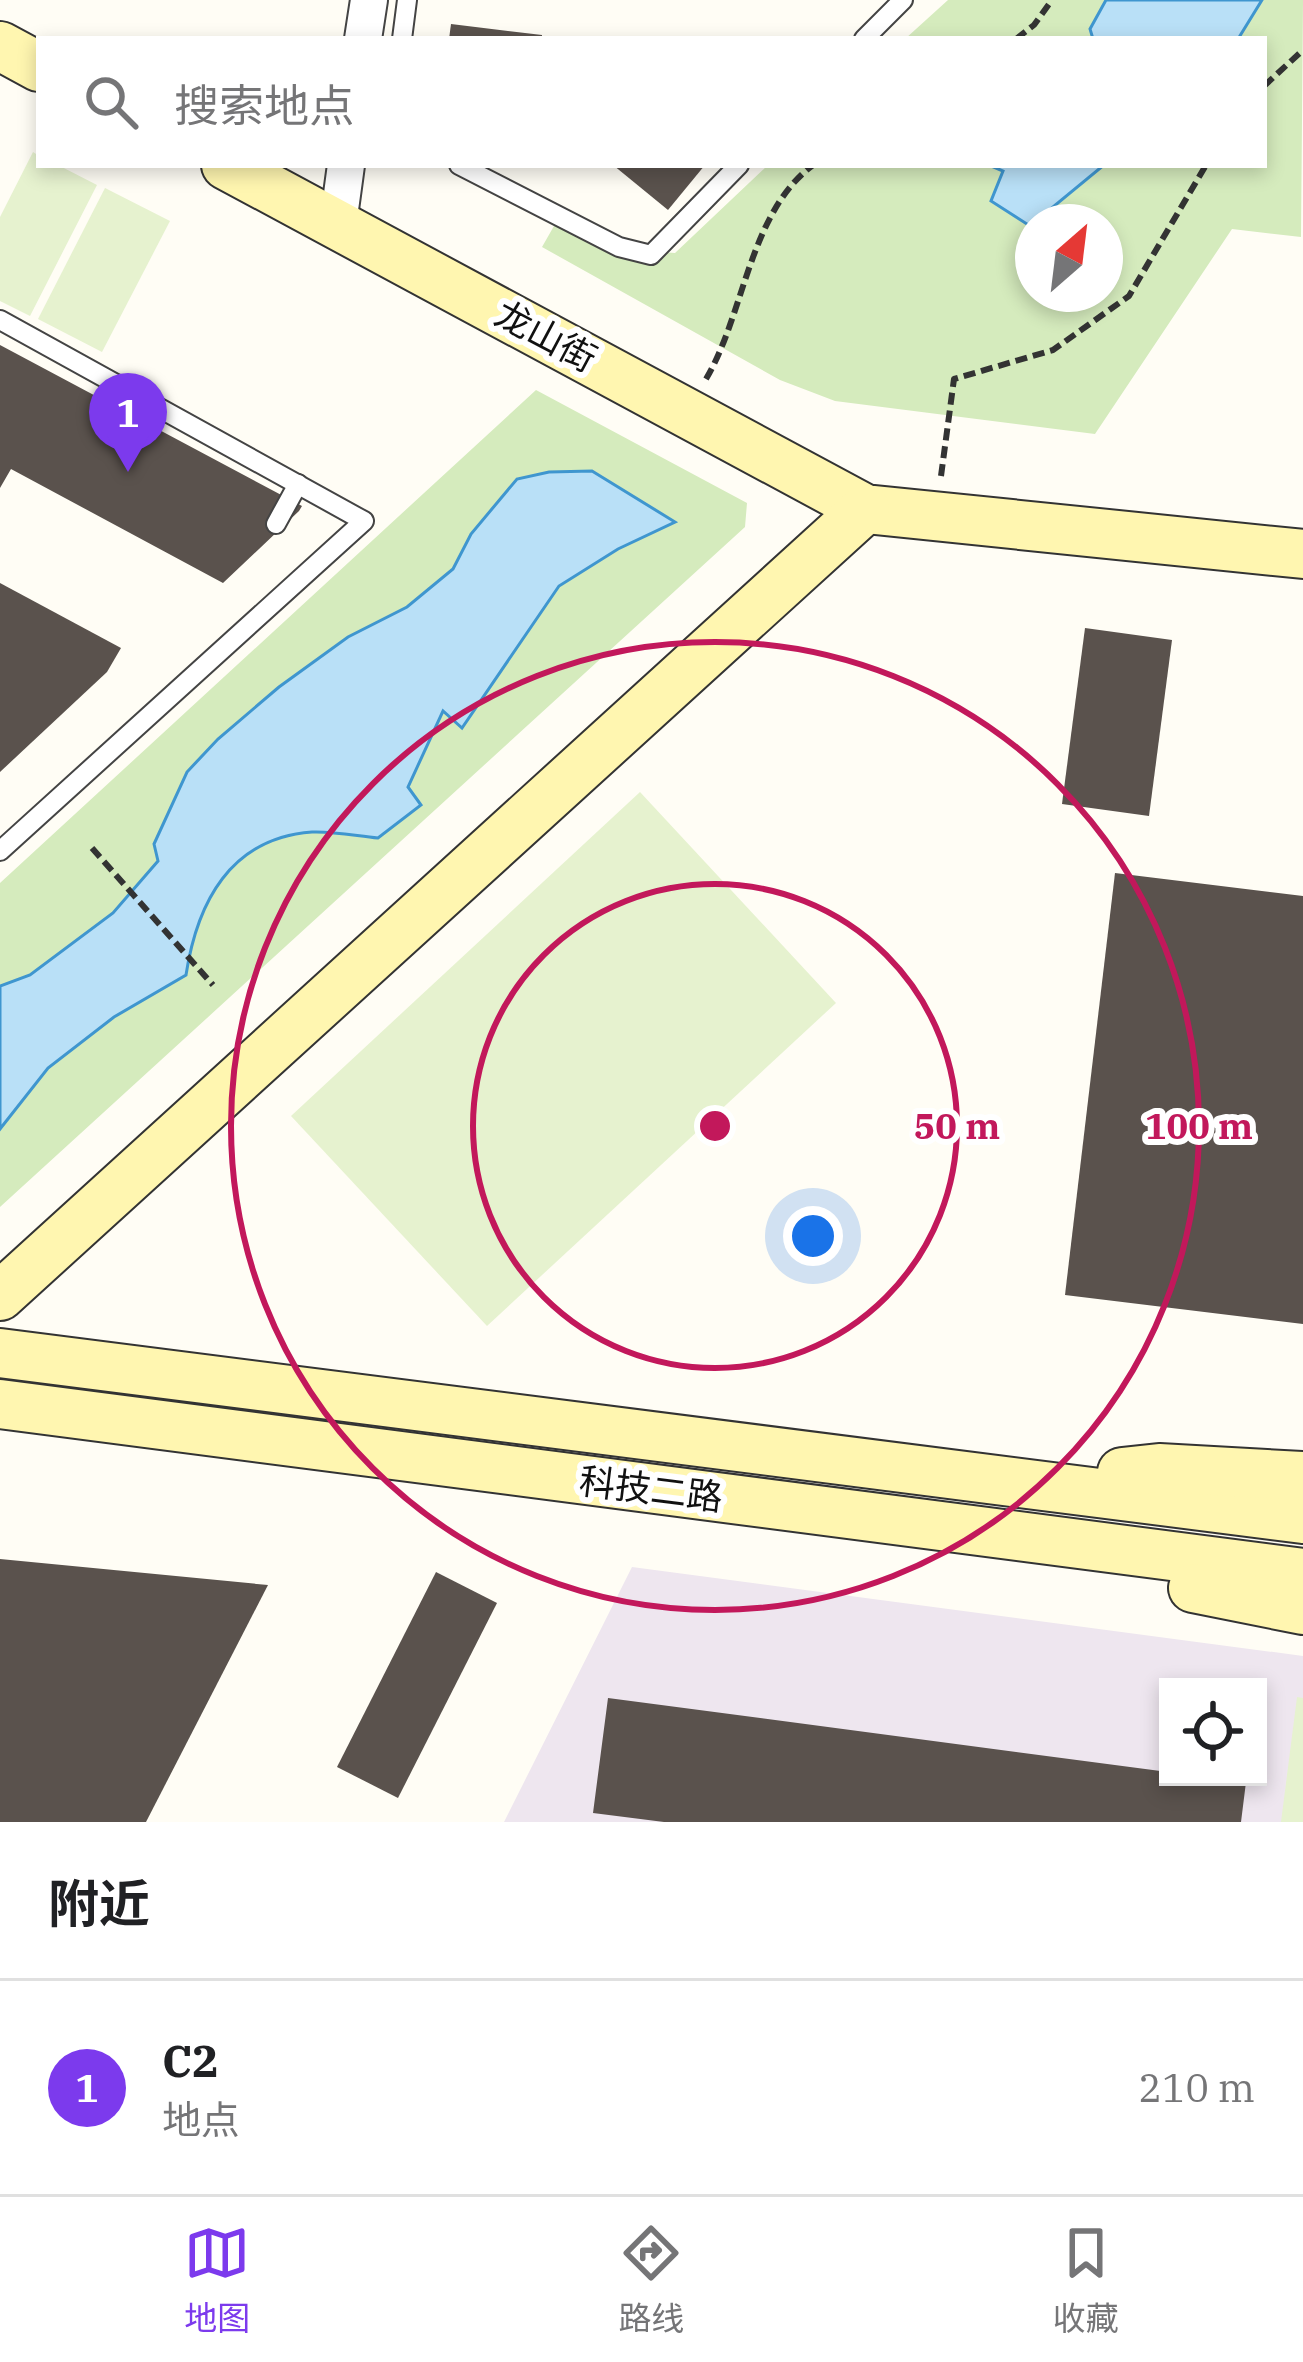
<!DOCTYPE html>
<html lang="zh">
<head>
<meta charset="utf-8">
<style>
	body { margin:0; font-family:"IBM Plex Serif","Noto Sans SC",serif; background:#f6f6f6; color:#202124 }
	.controls { position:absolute; right:36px; bottom:36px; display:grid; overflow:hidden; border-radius:0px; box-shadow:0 6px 18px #0003 }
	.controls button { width:108px; height:108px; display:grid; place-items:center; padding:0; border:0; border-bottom:3px solid #e0e0e0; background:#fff; color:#202124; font:60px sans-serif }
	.compass { position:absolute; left:1015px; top:204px; width:108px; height:108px; border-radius:50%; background:#fff; box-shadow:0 6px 18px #0003; rotate:28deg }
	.you { position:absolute; left:813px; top:1236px; width:42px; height:42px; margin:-30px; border:9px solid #fff; border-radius:50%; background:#1a73e8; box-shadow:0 0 0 18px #1a73e833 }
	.badge { display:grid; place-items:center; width:78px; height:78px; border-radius:50%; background:#7c3aed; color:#fff; font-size:39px; font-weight:700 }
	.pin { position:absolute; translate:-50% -99px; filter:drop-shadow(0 3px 6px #0008) }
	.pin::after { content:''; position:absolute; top:63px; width:42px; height:36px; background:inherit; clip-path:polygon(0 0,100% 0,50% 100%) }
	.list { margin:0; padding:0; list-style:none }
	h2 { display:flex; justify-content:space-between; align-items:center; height:156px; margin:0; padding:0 48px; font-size:51px }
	h2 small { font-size:39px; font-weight:400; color:#757577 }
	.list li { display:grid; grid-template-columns:78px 1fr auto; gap:36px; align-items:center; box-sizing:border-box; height:216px; padding:0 48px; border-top:3px solid #e0e0e0 }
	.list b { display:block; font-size:45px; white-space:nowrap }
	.list p { margin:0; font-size:39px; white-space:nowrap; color:#757577 }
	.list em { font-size:39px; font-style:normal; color:#757577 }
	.icon { flex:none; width:66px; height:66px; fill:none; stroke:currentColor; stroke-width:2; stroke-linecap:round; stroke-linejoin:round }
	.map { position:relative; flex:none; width:1303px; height:1822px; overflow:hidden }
	.search { position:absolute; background:#fff; box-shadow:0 6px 18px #0003; left:36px; right:36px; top:36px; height:132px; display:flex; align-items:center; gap:30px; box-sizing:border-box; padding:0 42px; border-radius:0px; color:#757577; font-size:45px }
	.sheet { height:372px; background:#fff }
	nav { display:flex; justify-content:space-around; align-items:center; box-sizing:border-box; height:168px; border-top:3px solid #e0e0e0; background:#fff; font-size:33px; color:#757577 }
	nav a { display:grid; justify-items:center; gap:6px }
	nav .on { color:#7c3aed }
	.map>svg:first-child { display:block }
</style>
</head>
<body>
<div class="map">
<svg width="1303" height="1822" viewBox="0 0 1303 1822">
	<rect width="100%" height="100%" fill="#fffdf5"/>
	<path fill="#eee6ef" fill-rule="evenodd" d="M 632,1567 L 1303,1656 L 1303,1822 L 504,1822 ZM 1168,1687 L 1258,1687 L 1258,1777 L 1168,1777 Z"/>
	<g fill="#d5ebbd">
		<path d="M 948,0 L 1106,0 L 1090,29 L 1093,39 L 905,39 Z"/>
		<path d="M 1262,0 L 1303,0 L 1301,237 L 1232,229 L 1095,434 L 835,401 L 780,380 L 542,247 L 562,212 L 634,250 L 675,253 L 768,165 L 989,165 L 1003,170 L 1029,226 L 1033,223 L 1033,294 L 1105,294 L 1105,222 L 1035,222 L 1104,165 L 1264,165 L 1264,39 L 1238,39 Z"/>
		<path d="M 536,390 L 747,503 L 745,527 L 0,1207 L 0,1129 L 48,1068 L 114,1017 L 186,975 C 197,903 230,838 312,832 C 333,831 357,836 378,838 L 420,806 L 408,787 L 443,710 L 462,728 L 559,586 L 618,549 L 673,523 L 592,471 L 471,534 L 453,569 L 407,607 L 348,637 L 218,739 L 187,772 L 154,844 L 158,861 L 113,913 L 30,975 L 0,986 L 0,883 Z"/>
	</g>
	<g fill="#e6f2cf">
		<path d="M 33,152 L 39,156 L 39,165 L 58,165 L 97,185 L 30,316 L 0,301 L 0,217 Z"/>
		<path d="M 105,188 L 170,221 L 102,352 L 38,319 Z"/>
		<path d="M 640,792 L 836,1003 L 487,1326 L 291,1116 Z"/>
		<path d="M 1297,1697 L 1303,1698 L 1303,1822 L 1281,1822 Z"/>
	</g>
	<g fill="#b9e0f7" stroke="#3f96cf" stroke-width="3">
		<path d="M 1106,0 L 1262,0 L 1238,39 L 1093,39 L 1090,29 Z"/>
		<path d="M 989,165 L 1104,165 L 1030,226 L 991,201 L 1003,171 Z"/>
		<path d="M 592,471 L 675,522 L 618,549 L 559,586 L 462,728 L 443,711 L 408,787 L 421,805 L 378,838 C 357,836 333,831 312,832 C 230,838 197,903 186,975 L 114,1017 L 48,1068 L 0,1129 L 0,986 L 30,975 L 113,913 L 158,861 L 154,844 L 187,772 L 218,739 L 279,687 L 348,637 L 407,607 L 453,569 L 471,534 L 517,479 L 549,472 Z"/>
	</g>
	<g fill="#5a524d">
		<path d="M 451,24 L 542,35 L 542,39 L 449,39 Z"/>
		<path d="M 613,165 L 705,165 L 668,210 Z"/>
		<path d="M 0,345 L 302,506 L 299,511 L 223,583 L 11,469 L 0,488 Z"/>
		<path d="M 0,583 L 121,648 L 107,672 L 0,772 Z"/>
		<path d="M 1085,628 L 1172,640 L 1149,816 L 1062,804 Z"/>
		<path d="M 1115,873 L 1303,896 L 1303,1324 L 1065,1295 Z"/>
		<path d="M 0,1559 L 268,1585 L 146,1822 L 0,1822 Z"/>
		<path d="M 436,1572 L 497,1603 L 398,1798 L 337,1767 Z"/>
		<path d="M 608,1698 L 1168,1772 L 1168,1777 L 1246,1782 L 1241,1822 L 664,1822 L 593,1813 Z"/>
	</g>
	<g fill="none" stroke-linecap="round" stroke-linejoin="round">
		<g stroke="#444" stroke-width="22">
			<g id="lane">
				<path d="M 402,39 L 407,0"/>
				<path d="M 864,39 L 903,0"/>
				<path d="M 459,165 L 619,247 L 651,255 L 739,165"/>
				<path d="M 0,320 L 364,521 L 0,851"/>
				<path d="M 276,524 L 298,484"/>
			</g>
		</g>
		<g stroke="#444" stroke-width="40">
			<g id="street">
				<path d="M 363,39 L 369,0"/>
				<path d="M 338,224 L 346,165"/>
			</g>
		</g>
		<g stroke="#333" stroke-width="52">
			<g id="secondary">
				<path d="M 0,46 L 39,67"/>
				<path d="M 226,165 L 865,509 L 1303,554"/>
				<path d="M 0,1296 L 865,509"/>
				<path d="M 0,1353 L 1303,1519"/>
				<path d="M 0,1404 L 1303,1573"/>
				<path d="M 1122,1472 L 1159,1468 L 1303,1476"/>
				<path d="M 1193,1588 L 1303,1610"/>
			</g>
		</g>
		<g stroke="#333" stroke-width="6" stroke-dasharray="12 6" stroke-linecap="butt">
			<path d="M 1016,39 L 1034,25 L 1052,0"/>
			<path d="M 1264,86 L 1303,50"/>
			<path d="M 706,379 C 745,313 749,213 813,165"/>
			<path d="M 941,476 L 954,379 L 1053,350 L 1129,296 L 1206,165"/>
			<path d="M 92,848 L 213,985"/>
		</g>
		<use href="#lane" stroke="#fff" stroke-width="18"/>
		<use href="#street" stroke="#fff" stroke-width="36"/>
		<use href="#secondary" stroke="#fff6b0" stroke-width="48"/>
	</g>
	<g fill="none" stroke="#c2185b" stroke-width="6">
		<circle cx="715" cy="1126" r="242"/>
		<circle cx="715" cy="1126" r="484"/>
	</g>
	<g text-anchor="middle" stroke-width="12" stroke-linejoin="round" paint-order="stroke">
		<g font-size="36" fill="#111" stroke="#fff">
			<text transform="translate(546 336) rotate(28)" y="13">龙山街</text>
			<text transform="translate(651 1489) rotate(7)" y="13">科技二路</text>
		</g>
	</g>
	<circle cx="715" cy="1126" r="18" fill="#c2185b" stroke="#fff" stroke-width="6"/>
	<g font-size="36" text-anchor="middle" font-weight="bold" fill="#c2185b" stroke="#fff" stroke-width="12" stroke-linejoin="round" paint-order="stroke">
		<text x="957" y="1139">50 m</text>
		<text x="1199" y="1139">100 m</text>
	</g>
</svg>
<div class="controls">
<button><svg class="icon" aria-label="locate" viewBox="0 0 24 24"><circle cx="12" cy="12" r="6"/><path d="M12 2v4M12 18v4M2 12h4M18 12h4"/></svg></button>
</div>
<svg class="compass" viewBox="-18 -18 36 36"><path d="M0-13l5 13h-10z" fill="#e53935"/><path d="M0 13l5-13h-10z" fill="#757577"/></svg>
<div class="you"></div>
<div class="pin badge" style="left:128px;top:472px">1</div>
<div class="search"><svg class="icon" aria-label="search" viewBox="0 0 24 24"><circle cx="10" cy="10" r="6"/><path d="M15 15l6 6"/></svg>搜索地点</div>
</div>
<section class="sheet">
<h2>附近<small></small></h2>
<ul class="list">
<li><span class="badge">1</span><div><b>C2</b><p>地点</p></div><em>210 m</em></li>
</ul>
</section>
<nav>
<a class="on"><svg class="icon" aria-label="map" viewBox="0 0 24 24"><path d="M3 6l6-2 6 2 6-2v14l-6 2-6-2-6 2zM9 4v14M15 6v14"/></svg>地图</a>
<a><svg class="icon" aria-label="directions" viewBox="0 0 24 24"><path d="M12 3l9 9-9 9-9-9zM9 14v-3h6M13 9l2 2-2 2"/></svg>路线</a>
<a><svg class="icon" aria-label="saved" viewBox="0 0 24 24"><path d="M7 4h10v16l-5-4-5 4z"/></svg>收藏</a>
</nav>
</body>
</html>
